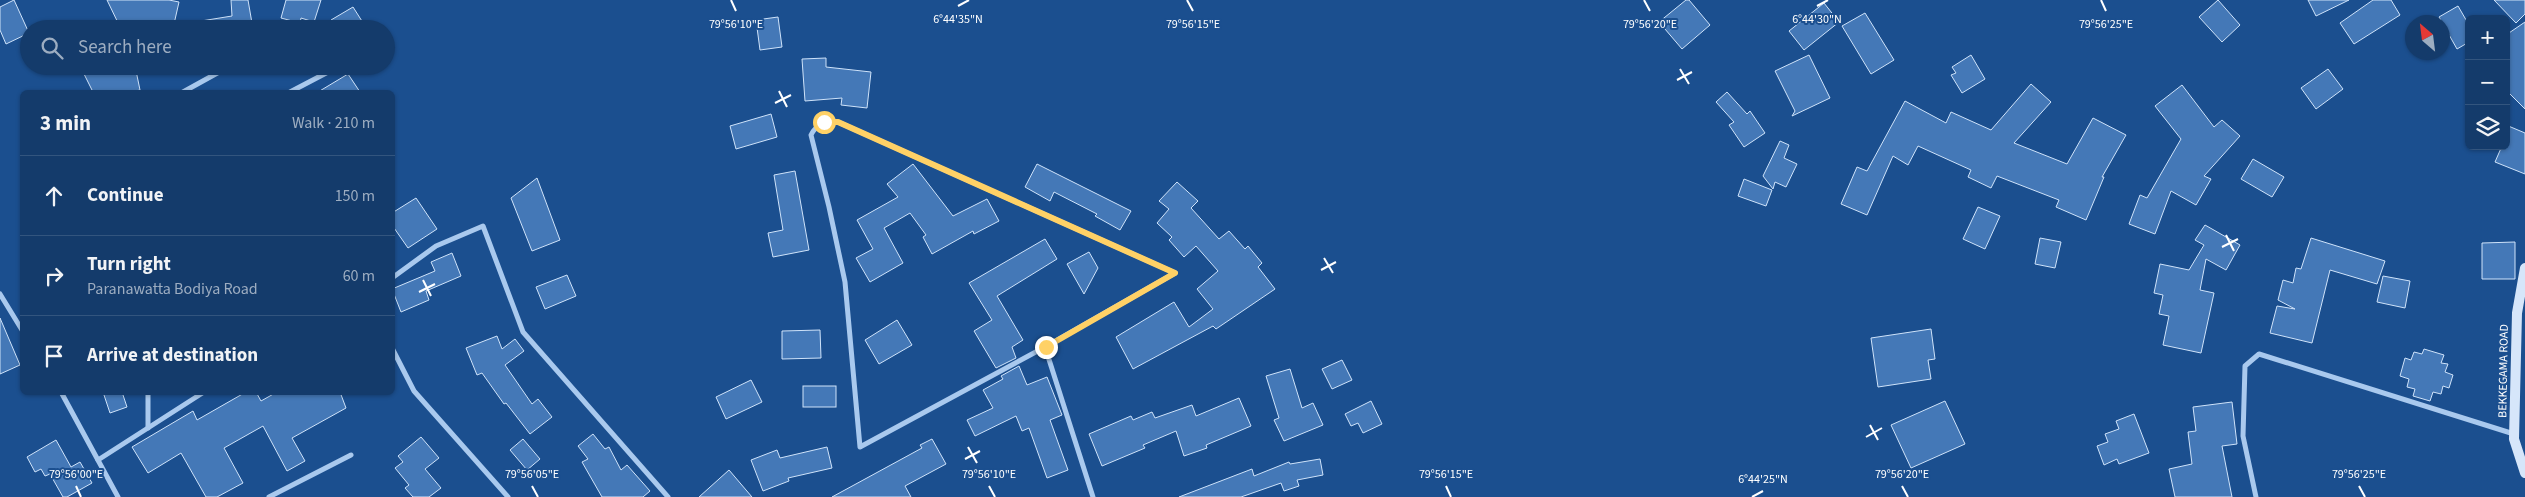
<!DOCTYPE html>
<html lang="en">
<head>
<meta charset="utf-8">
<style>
	body { margin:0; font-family:"Source Sans 3",sans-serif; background:#214673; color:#f1f3f6 }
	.controls { position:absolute; right:15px; top:15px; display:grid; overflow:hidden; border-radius:8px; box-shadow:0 1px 4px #0004 }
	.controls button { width:45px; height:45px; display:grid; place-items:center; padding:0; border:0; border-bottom:1px solid #33557e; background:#143b6b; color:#f1f3f6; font:25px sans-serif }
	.compass { position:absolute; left:2405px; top:15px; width:45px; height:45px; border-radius:50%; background:#143b6b; box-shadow:0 1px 4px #0004; rotate:332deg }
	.stop { position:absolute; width:15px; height:15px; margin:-11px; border:4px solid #ffd166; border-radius:50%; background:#fff }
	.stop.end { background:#ffd166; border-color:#fff; box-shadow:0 1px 5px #0008 }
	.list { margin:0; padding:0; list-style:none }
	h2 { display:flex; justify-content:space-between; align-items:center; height:65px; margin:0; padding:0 20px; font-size:21px }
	h2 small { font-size:16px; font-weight:400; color:#9dadc1 }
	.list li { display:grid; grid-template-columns:32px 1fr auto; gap:15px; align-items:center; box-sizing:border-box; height:80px; padding:0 20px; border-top:1px solid #33557e }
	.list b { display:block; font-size:19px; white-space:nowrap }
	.list p { margin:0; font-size:16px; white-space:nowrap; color:#9dadc1 }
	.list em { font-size:16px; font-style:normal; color:#9dadc1 }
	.icon { flex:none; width:28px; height:28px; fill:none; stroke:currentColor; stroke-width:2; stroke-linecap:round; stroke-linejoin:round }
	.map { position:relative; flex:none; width:2525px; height:497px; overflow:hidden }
	.search { position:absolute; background:#143b6b; box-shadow:0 1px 4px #0004; left:20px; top:20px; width:375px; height:55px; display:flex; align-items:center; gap:12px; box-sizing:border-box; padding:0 18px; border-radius:28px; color:#9dadc1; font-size:19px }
	.panel { position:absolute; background:#143b6b; box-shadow:0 1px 4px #0004; left:20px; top:90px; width:375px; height:305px; border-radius:8px }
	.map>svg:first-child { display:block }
</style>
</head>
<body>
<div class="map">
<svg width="2525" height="497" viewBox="0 0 2525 497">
	<rect width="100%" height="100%" fill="#1b4f8f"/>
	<g fill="#4478b7" stroke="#cfe3fa">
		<path d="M 14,0 L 29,33 L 6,44 L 0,30 L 0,7 Z"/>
		<path d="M 107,0 L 169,0 L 179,2 L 174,24 L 161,21 L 144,29 L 121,29 Z"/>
		<path d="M 231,0 L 248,0 L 253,29 L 202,29 L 201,21 L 232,16 Z"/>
		<path d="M 286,0 L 321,0 L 314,22 L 301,18 L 300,23 L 281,18 Z"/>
		<path d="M 1686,0 L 1689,0 L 1710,25 L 1682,49 L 1659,22 Z"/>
		<path d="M 2218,0 L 2240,25 L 2222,42 L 2199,17 Z"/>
		<path d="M 2308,0 L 2349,0 L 2316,16 Z"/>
		<path d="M 2373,0 L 2391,0 L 2400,15 L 2354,44 L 2340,23 Z"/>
		<path d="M 2494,0 L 2525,0 L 2525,14 L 2516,23 Z"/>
		<path d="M 1824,3 L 1839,22 L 1804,50 L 1789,31 Z"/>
		<path d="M 2458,6 L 2469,25 L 2469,42 L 2457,49 L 2439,17 Z"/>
		<path d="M 353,7 L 367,29 L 337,29 L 331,20 Z"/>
		<path d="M 1865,13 L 1894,60 L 1871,74 L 1842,26 Z"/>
		<path d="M 778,17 L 782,47 L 760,50 L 756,20 Z"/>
		<path d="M 2525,22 L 2525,109 L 2506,90 L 2506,35 Z"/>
		<path d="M 1809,55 L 1830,98 L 1792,116 L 1795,111 L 1775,71 Z"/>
		<path d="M 1971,55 L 1985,79 L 1962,93 L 1951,75 L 1956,73 L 1952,67 Z"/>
		<path d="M 826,58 L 826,67 L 871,72 L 867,108 L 841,105 L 842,98 L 805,101 L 802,59 Z"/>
		<path d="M 80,66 L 135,66 L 140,90 L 130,92 L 93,92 Z"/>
		<path d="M 2328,69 L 2343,89 L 2316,109 L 2301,88 Z"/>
		<path d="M 348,74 L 360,92 L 318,92 Z"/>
		<path d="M 2031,84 L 2051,102 L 2014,143 L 2067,164 L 2093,118 L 2126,135 L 2102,177 L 2104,177 L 2086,220 L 2056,207 L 2059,200 L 1997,176 L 1991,188 L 1968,177 L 1971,170 L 1918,146 L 1908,165 L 1893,156 L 1867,215 L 1841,204 L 1857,167 L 1867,171 L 1905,101 L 1946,123 L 1951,112 L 1991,130 Z"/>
		<path d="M 2182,85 L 2214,127 L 2222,120 L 2240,136 L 2204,176 L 2211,179 L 2196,205 L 2171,191 L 2155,234 L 2129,224 L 2140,195 L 2147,198 L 2181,139 L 2155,106 Z"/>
		<path d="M 1727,92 L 1747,114 L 1750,111 L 1765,133 L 1744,147 L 1729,125 L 1734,122 L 1716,102 Z"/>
		<path d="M 771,114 L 777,137 L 736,149 L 730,126 Z"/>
		<path d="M 2506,125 L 2525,133 L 2525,174 L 2495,162 L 2502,146 L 2506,146 Z"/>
		<path d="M 1780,141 L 1789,145 L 1784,158 L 1797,164 L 1786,187 L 1775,182 L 1773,189 L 1763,176 Z"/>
		<path d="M 2253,159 L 2284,177 L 2272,197 L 2241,179 Z"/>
		<path d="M 913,164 L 953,216 L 987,199 L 999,221 L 974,234 L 973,231 L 932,254 L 923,237 L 926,235 L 910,213 L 884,228 L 903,263 L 870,282 L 856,258 L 873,249 L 857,220 L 898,197 L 887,184 Z"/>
		<path d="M 1037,164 L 1131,211 L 1120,230 L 1095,216 L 1097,214 L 1054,192 L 1050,201 L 1025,187 Z"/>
		<path d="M 795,171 L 809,250 L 773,257 L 768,233 L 783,230 L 774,175 Z"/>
		<path d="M 537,178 L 560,240 L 532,251 L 511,198 Z"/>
		<path d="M 1744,179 L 1772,190 L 1766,206 L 1738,196 Z"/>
		<path d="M 1177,182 L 1198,201 L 1191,208 L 1219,239 L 1229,231 L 1245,249 L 1248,246 L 1262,263 L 1258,267 L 1275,289 L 1216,329 L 1213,326 L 1133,369 L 1116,337 L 1174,302 L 1189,327 L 1213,309 L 1197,289 L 1218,271 L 1196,246 L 1184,257 L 1169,240 L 1172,237 L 1157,223 L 1169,209 L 1159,201 Z"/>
		<path d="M 416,198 L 437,229 L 408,248 L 392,225 L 392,213 Z"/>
		<path d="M 1978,207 L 2000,216 L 1985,249 L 1963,239 Z"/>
		<path d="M 2205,225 L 2240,245 L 2226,270 L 2206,259 L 2200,290 L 2214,293 L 2201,353 L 2163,345 L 2169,316 L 2159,314 L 2163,295 L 2154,293 L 2160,264 L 2189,270 L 2204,245 L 2195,240 Z"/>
		<path d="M 2040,238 L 2061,242 L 2055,268 L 2035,264 Z"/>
		<path d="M 2311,238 L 2385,261 L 2377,284 L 2330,270 L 2312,343 L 2270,333 L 2277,306 L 2295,309 L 2278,300 L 2283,280 L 2293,283 L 2296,268 L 2301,269 Z"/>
		<path d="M 1045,239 L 1057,259 L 997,296 L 1023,340 L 1012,347 L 1016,358 L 996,368 L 974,331 L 992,320 L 969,283 Z"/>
		<path d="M 2515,242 L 2515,279 L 2482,279 L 2482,243 Z"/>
		<path d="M 1089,252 L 1098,268 L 1084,294 L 1067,264 Z"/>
		<path d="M 452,253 L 461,276 L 426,291 L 429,300 L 401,312 L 392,289 L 435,271 L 431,262 Z"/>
		<path d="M 567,275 L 576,296 L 545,309 L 536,287 Z"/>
		<path d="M 2383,276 L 2410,281 L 2405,308 L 2377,302 Z"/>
		<path d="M 0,318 L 20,365 L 0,374 Z"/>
		<path d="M 897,320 L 912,345 L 879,364 L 865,340 Z"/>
		<path d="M 1931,329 L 1935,359 L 1928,360 L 1931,379 L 1878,387 L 1871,338 Z"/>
		<path d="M 820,330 L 821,358 L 782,359 L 782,331 Z"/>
		<path d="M 497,336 L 502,349 L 515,339 L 524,351 L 505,365 L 532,404 L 538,399 L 552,417 L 530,434 L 506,403 L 504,404 L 482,373 L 477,375 L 466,348 Z"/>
		<path d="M 2424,349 L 2444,355 L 2441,363 L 2448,364 L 2445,372 L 2453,375 L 2449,388 L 2443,386 L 2441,394 L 2433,392 L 2430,401 L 2413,396 L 2415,389 L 2407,387 L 2409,379 L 2400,376 L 2405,358 L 2411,360 L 2414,352 L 2422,354 Z"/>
		<path d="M 1342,360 L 1352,380 L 1332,389 L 1322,369 Z"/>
		<path d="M 1019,366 L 1027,385 L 1047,377 L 1062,415 L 1050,420 L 1068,470 L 1047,478 L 1029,428 L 1022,431 L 1016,416 L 975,436 L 967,420 L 993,408 L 983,390 L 1003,379 L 1001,376 Z"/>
		<path d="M 1290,369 L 1302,408 L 1313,403 L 1323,425 L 1284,441 L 1274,420 L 1279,418 L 1266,376 Z"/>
		<path d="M 751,380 L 762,402 L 726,419 L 716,397 Z"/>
		<rect x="803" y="386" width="33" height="21"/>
		<path d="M 103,392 L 122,392 L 127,407 L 110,413 Z"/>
		<path d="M 246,392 L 256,392 L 261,401 L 277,392 L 340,392 L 346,408 L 292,438 L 305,461 L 287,471 L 263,426 L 224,448 L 243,483 L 217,497 L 206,497 L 181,453 L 148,473 L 132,447 L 193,411 L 197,420 Z"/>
		<path d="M 1239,398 L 1251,426 L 1206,445 L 1207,448 L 1184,456 L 1176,431 L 1143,445 L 1145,448 L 1102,466 L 1089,434 L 1131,416 L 1133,420 L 1152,412 L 1155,418 L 1192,405 L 1196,416 Z"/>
		<path d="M 1371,401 L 1382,424 L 1363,433 L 1358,423 L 1351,426 L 1345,414 Z"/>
		<path d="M 1945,401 L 1965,444 L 1911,468 L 1891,425 Z"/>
		<path d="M 2232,402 L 2237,444 L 2222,446 L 2232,497 L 2175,497 L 2169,469 L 2192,464 L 2188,432 L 2196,431 L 2193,407 Z"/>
		<path d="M 2134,414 L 2149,453 L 2119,464 L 2117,459 L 2104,465 L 2097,446 L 2108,442 L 2105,434 L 2119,429 L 2116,421 Z"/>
		<path d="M 593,434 L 605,449 L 609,447 L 621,470 L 627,465 L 650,491 L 643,497 L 602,497 L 582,462 L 588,459 L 578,446 Z"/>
		<path d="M 421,437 L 439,458 L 425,469 L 441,488 L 429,497 L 413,497 L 405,488 L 409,485 L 395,468 L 403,462 L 398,456 Z"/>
		<path d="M 523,439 L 540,459 L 527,470 L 510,450 Z"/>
		<path d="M 932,439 L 946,464 L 905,486 L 911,497 L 832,497 L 922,448 L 920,445 Z"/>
		<path d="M 56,440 L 71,467 L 80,462 L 92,483 L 67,497 L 63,497 L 50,474 L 45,476 L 41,469 L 35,472 L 27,457 Z"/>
		<path d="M 827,447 L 832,468 L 788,478 L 789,481 L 763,491 L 751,460 L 777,450 L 780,458 Z"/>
		<path d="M 1320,459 L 1323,475 L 1297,480 L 1299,486 L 1284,491 L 1281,483 L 1241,497 L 1179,497 L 1252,469 L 1254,476 L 1289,462 L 1290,464 Z"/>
		<path d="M 729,470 L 752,497 L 699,497 Z"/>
	</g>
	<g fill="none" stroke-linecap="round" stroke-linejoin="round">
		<g stroke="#a9c9ee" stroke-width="5">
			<path d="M 183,92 L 230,66"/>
			<path d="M 290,92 L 330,71"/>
			<path d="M 392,278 L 436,246 L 483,226 L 523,332 L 668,497"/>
			<path d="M 0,294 L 22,330"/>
			<path d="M 1045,347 L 860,447 L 845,282 L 829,207 L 811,135 C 817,123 825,122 838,122 L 1175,273"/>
			<path d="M 392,348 L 414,391 L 508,497"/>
			<path d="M 61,392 L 118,497"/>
			<path d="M 148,392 L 148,428"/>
			<path d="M 98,460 L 204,392"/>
			<path d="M 269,497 L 351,455"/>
			<path d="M 1093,497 L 1045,347 L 1175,273"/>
			<path d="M 2256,497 L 2243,436 L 2245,366 L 2259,354 L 2514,434"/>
		</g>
		<path stroke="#d6e6fa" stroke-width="10" d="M 2525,268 L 2517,313 L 2514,439 L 2525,473"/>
	</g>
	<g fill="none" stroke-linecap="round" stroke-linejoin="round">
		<path stroke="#ffd166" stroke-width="6" d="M 824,122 L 838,122 L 1175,273 L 1046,347"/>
	</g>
	<path fill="none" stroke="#fff" stroke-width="2" d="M 731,0 L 736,11M 1187,0 L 1193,11M 1644,0 L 1650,11M 2101,0 L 2106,11M 958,6 L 969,0M 1817,6 L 1828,0M 1680,69 L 1689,84M 1677,80 L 1692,72M 779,91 L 787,107M 775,103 L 791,95M 2226,235 L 2234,251M 2222,247 L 2238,239M 1324,258 L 1333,273M 1321,270 L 1336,262M 423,280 L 431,296M 419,292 L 435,284M 1870,425 L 1878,440M 1866,437 L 1882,428M 968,447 L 977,463M 965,459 L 980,451M 76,486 L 81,497M 532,486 L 538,497M 989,486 L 995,497M 1446,486 L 1451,497M 1902,486 L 1908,497M 2359,486 L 2365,497M 1752,497 L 1763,491"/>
	<g text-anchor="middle" stroke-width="4" stroke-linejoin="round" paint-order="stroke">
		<g font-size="12" fill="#fff" stroke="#1b4f8f">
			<text transform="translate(2503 371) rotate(-89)" y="4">BEKKEGAMA ROAD</text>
		</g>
	</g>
	<g font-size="12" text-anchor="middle" fill="#fff" stroke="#1b4f8f" stroke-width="4" stroke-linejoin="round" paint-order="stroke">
		<text x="958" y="23">6°44'35"N</text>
		<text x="1817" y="23">6°44'30"N</text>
		<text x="736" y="28">79°56'10"E</text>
		<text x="1193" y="28">79°56'15"E</text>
		<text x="1650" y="28">79°56'20"E</text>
		<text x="2106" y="28">79°56'25"E</text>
		<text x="76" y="478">79°56'00"E</text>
		<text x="532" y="478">79°56'05"E</text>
		<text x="989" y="478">79°56'10"E</text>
		<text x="1446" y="478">79°56'15"E</text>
		<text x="1902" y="478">79°56'20"E</text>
		<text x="2359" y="478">79°56'25"E</text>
		<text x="1763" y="483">6°44'25"N</text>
	</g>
</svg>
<div class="controls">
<button>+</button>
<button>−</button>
<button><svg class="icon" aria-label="layers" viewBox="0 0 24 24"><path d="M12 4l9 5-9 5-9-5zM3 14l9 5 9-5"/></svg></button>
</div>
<svg class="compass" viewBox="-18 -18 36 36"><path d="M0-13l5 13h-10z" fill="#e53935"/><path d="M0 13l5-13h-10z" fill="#9dadc1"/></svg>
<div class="stop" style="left:824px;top:122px"></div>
<div class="stop end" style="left:1046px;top:347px"></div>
<div class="search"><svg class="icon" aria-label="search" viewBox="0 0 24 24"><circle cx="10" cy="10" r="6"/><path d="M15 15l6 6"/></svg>Search here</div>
<section class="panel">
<h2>3 min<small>Walk · 210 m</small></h2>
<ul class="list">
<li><svg class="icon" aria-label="ahead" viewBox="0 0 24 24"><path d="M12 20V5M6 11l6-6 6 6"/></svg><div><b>Continue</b></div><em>150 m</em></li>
<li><svg class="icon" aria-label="right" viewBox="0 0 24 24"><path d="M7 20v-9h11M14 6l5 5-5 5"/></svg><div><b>Turn right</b><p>Paranawatta Bodiya Road</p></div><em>60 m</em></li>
<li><svg class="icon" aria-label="arrive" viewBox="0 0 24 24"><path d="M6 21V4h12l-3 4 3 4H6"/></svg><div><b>Arrive at destination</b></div></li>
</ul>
</section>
</div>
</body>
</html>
